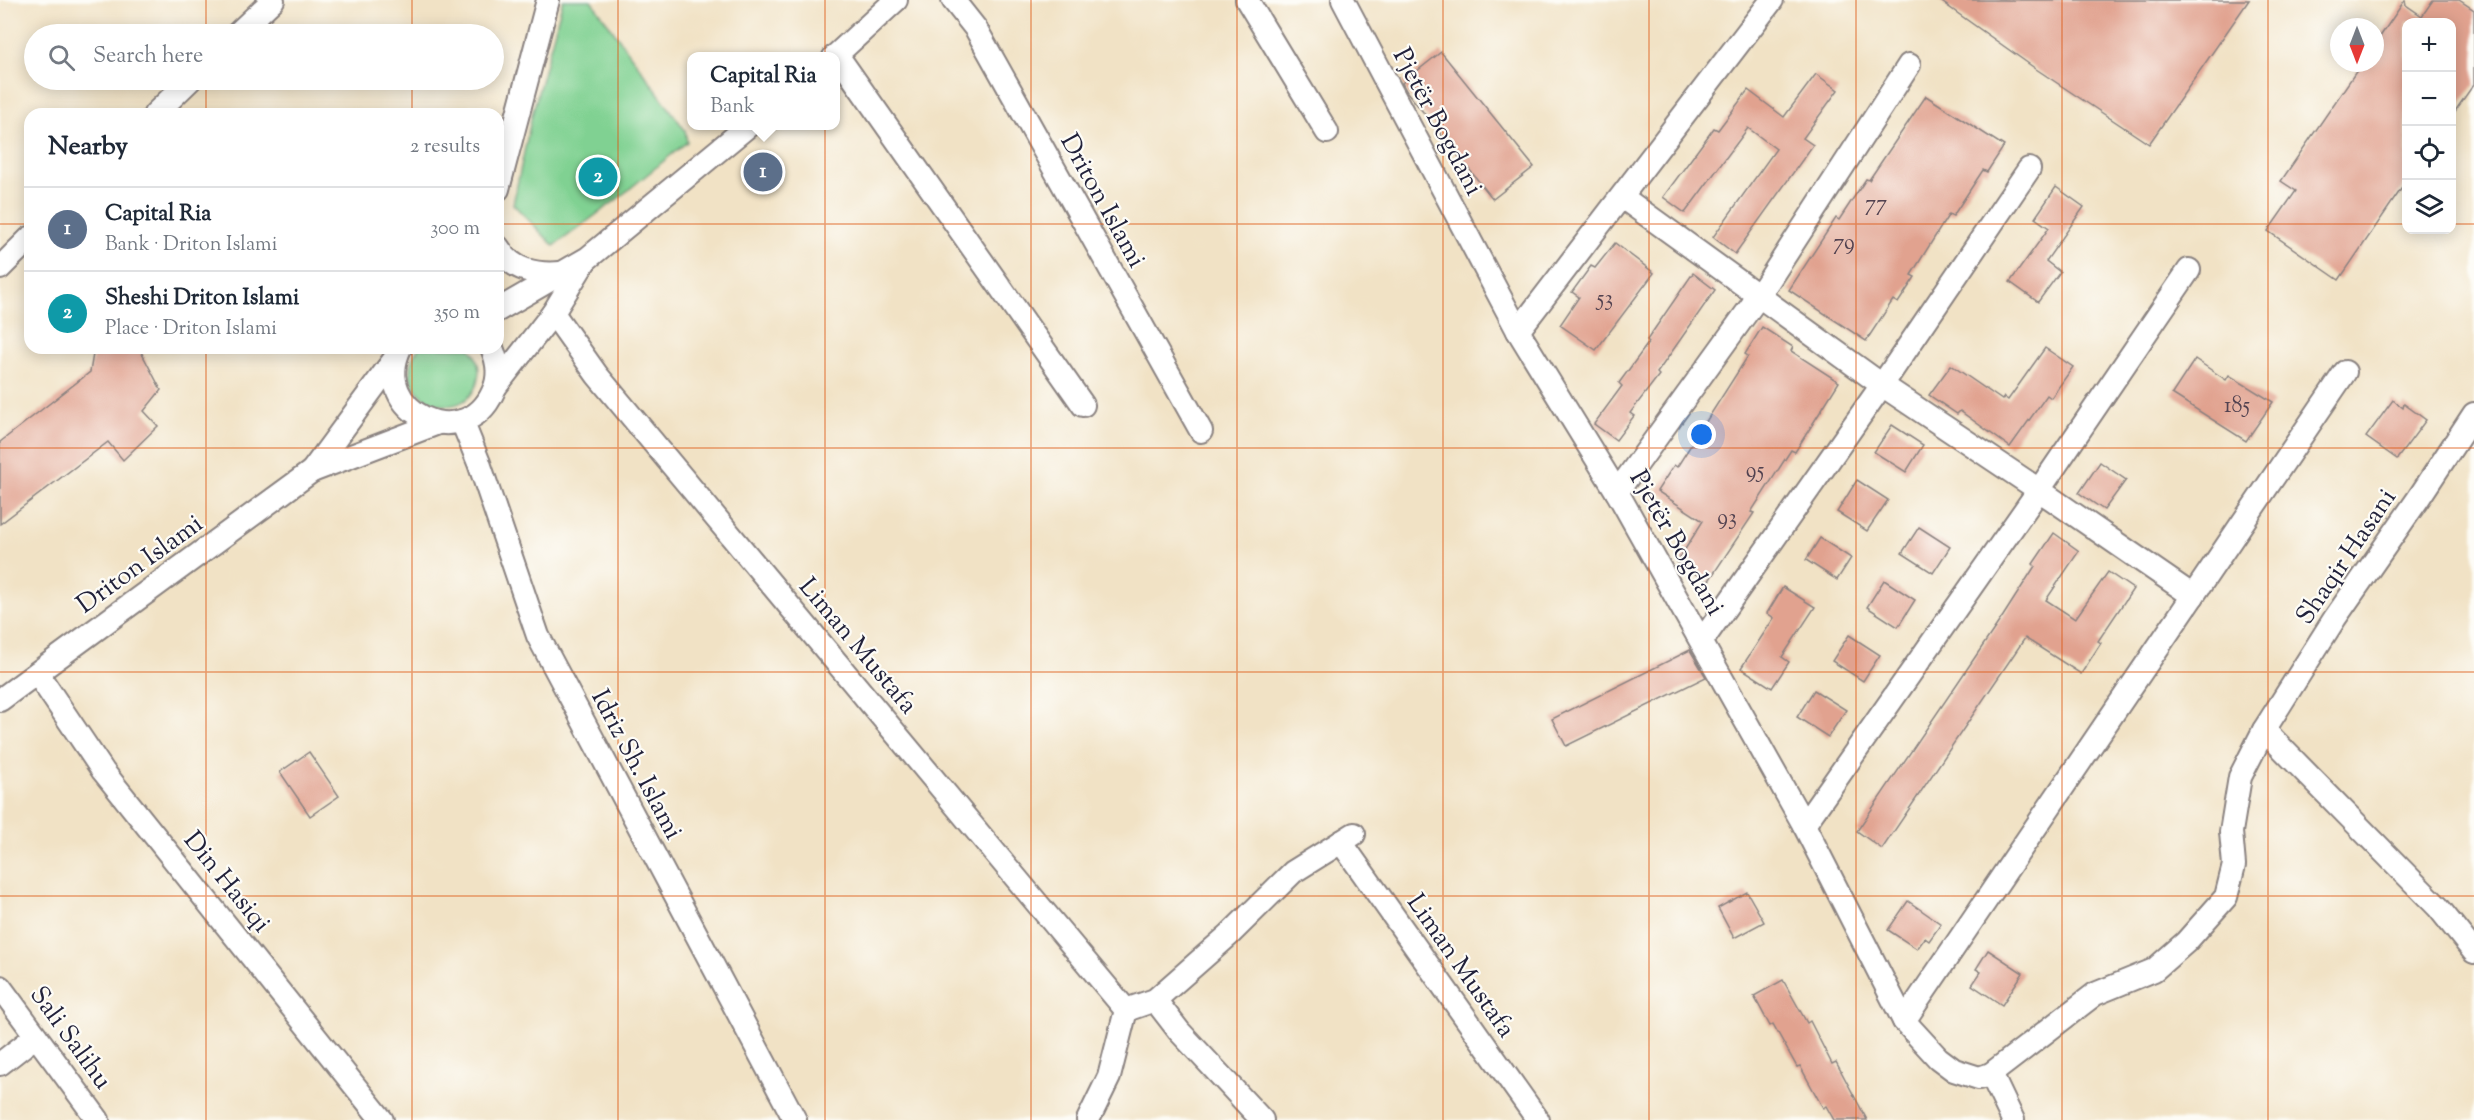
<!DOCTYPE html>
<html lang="en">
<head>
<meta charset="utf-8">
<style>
	body { margin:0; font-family:"Sorts Mill Goudy",serif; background:#f6f6f7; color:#1f2937 }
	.controls { position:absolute; right:18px; top:18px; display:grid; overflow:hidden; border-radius:12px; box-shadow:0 3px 15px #0003 }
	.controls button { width:54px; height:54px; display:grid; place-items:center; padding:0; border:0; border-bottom:2px solid #e0e1e3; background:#fff; color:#1f2937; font:30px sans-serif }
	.compass { position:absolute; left:2330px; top:18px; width:54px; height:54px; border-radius:50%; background:#fff; box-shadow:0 3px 15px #0003; rotate:180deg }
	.you { position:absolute; left:1702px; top:435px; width:21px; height:21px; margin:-15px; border:4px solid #fff; border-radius:50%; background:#1a73e8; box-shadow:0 0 0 9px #1a73e833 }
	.badge { display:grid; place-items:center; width:39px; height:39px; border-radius:50%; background:#0f766e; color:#fff; font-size:20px; font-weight:700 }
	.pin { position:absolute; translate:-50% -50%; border:3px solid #fff; box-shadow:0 2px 6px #0006 }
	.popup { position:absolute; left:687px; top:52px; width:153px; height:78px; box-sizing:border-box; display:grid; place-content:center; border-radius:12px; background:#fff; filter:drop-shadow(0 2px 4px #0005); font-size:20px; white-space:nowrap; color:#747a83 }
	.popup b { font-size:22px; color:#1f2937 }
	.popup::after { content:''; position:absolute; left:50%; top:100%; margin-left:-12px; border:12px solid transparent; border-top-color:#fff }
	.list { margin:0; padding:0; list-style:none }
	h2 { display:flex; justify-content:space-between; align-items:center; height:78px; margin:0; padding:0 24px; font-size:26px }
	h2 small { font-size:20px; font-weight:400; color:#747a83 }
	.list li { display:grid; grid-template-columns:39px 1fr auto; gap:18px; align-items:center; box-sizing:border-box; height:84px; padding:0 24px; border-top:2px solid #e0e1e3 }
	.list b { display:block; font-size:22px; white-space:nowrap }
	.list p { margin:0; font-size:20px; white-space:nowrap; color:#747a83 }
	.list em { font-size:20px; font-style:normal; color:#747a83 }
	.icon { flex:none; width:33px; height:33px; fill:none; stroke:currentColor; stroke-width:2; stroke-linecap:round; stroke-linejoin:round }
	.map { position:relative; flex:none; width:2474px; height:1120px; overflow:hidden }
	.search { position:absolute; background:#fff; box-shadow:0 3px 15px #0003; left:24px; top:24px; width:480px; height:66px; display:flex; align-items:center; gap:15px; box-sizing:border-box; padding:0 21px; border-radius:33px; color:#747a83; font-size:22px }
	.panel { position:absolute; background:#fff; box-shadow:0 3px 15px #0003; left:24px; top:108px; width:480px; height:246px; border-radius:18px }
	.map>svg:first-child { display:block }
</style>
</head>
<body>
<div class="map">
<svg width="2474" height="1120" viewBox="0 0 2474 1120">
	<rect width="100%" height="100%" fill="#fdfcf7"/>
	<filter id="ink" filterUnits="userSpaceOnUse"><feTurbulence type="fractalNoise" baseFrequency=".0167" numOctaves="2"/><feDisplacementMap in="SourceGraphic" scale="12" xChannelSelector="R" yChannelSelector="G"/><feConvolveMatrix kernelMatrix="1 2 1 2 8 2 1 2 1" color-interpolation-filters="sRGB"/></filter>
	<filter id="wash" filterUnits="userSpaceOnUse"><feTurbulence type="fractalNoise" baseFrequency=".008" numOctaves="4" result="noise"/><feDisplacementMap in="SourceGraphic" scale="24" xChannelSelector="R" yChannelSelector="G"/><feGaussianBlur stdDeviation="1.35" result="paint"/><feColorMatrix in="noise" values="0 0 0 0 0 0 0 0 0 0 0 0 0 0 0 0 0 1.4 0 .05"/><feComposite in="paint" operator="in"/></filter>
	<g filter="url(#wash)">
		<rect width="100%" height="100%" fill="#f1e2c5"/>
		<g fill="#80d192" stroke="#517a66" stroke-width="1.5">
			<path d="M 563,0 L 591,0 L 685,130 L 687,142 L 616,200 L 554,246 L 513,204 L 532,115 Z"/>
			<path d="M 419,348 L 470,348 C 478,358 481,370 477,383 C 460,432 384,392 419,348 Z"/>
		</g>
		<g id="blocks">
			<g fill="#e1a28f">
				<path d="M 1939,0 L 2249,0 L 2149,144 L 2036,69 Z"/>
				<path d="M 2405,0 L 2406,5 L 2422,16 L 2433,0 L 2459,0 L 2474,10 L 2474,84 L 2451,117 L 2451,22 L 2406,22 L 2406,182 L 2339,280 L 2268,231 L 2296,191 L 2281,181 L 2362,63 L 2375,63 L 2375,44 Z"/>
				<path d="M 1441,52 L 1534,167 L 1493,199 L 1407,92 L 1402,83 Z"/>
				<path d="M 1816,74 L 1838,90 L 1803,138 L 1813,145 L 1735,254 L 1713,237 L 1776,149 L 1748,128 L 1685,213 L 1663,197 L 1714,128 L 1718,130 L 1748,90 L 1784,117 Z"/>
				<path d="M 1926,96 L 2004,146 L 1987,172 L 1983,170 L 1953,216 L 1949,214 L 1911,275 L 1915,277 L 1898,303 L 1893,300 L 1866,341 L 1789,290 L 1836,218 L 1839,220 L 1866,179 L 1869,180 Z"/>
				<path d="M 2056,187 L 2084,207 L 2046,261 L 2060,272 L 2038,302 L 2010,282 L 2049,228 L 2035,218 Z"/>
				<path d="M 1615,243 L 1654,273 L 1596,350 L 1560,325 L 1579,297 L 1572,292 L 1591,266 L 1595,268 Z"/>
				<path d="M 1693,273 L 1715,290 L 1657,373 L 1659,375 L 1630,413 L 1634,416 L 1616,440 L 1594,424 L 1622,386 L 1619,383 L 1649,342 L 1647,340 Z"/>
				<path d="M 1762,327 L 1793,347 L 1791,351 L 1839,382 L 1795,452 L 1791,450 L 1751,512 L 1754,513 L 1708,582 L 1677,562 L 1703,521 L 1657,491 L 1674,465 L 1677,467 L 1748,356 L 1745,354 Z"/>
				<path d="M 94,348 L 139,348 L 161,390 L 144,411 L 158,426 L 123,460 L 108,442 L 0,524 L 0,442 L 90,372 Z"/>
				<path d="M 2045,348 L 2073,367 L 2051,398 L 2047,395 L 2010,447 L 1960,411 L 1957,414 L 1929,395 L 1951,365 L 2002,400 L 2004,397 L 2008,400 Z"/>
				<path d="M 2195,359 L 2226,380 L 2229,375 L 2273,402 L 2246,441 L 2172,394 Z"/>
				<path d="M 2393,400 L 2403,408 L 2404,404 L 2426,420 L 2397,459 L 2366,437 Z"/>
				<path d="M 1892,425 L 1923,445 L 1906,472 L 1874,452 Z"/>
				<path d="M 2100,462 L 2126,480 L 2104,510 L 2079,493 Z"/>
				<path d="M 1857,480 L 1888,500 L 1867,531 L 1837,512 Z"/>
				<path d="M 1919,527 L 1950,547 L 1933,573 L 1902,553 Z"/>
				<path d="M 2054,533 L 2079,551 L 2046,600 L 2075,619 L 2108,572 L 2133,589 L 2098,641 L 2101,643 L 2081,674 L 2025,638 L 1882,849 L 1857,831 L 2003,616 L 2035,566 L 2033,564 Z"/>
				<path d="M 1820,538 L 1851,558 L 1837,580 L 1806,560 Z"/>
				<path d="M 1884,580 L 1915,600 L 1898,627 L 1867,607 Z"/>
				<path d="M 1783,587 L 1815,607 L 1782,657 L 1789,662 L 1772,688 L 1741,668 L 1774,618 L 1767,613 Z"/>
				<path d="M 1849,635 L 1880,655 L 1863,681 L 1832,661 Z"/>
				<path d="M 1690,650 L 1706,677 L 1566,746 L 1552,719 Z"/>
				<path d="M 1814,690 L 1846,710 L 1828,737 L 1797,717 Z"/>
				<path d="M 309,752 L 339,796 L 310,816 L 280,772 Z"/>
				<path d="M 1747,892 L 1764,922 L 1734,938 L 1718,908 Z"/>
				<path d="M 1908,901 L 1941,924 L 1929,941 L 1925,938 L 1917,949 L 1888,930 Z"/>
				<path d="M 1988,950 L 2023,973 L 2002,1005 L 1972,985 L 1981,972 L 1976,969 Z"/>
				<path d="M 1783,980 L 1807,1023 L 1810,1021 L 1832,1064 L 1836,1062 L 1867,1120 L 1834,1120 L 1826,1106 L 1823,1108 L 1800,1066 L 1797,1067 L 1773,1024 L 1770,1026 L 1754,996 Z"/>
			</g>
		</g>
	</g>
	<g filter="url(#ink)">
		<use href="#blocks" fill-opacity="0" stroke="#8a8280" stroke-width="1.5"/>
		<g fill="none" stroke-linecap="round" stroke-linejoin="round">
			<g stroke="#8a8280" stroke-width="26">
				<g id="minor">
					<path d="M 953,0 L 976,29 L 1201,431"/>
					<path d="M 1247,0 L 1327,132"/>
					<path d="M 1343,0 L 1518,331 L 1617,492 L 1804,825 L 1904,1021 L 1938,1058 L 1954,1070 L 1979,1078 L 1991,1074 L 2095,994 L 2154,970 L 2186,942 L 2226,897 L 2234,865 L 2231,832 L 2240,777 L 2264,730 L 2335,618 L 2418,499 L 2474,414"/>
					<path d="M 237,34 L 273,0"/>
					<path d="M 837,55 L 1083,405"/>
					<path d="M 834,57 L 896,0"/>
					<path d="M 155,114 L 190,80"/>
					<path d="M 498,189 L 548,0"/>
					<path d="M 1622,197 L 1882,385 L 2039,490 L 2193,596"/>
					<path d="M 498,247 C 512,271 536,275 561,273"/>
					<path d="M 0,268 L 30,238"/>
					<path d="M 498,310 L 588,258 L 748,126"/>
					<path d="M 553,313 L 597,375 L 1126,1010 L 1109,1077 L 1088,1120"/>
					<path d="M 1518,331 L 1772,0"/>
					<path d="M 400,348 C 370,413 465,455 493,392 C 500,378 498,362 492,348"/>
					<path d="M 496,386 L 553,313 L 585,261"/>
					<path d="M 462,421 L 479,463 L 538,636 L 795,1120"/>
					<path d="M 312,471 L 396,357"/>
					<path d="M 1617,492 L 1758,297 L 1909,65"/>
					<path d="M 1702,641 L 1882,385 L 2029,169"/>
					<path d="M 37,673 L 103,771 L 382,1120"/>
					<path d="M 0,700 L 312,471 L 438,423"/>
					<path d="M 2264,730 L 2438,907 L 2474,952"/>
					<path d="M 1804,825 L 2039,490 L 2189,270"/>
					<path d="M 1341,842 L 1538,1120"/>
					<path d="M 0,987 L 98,1120"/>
					<path d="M 1155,1000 L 1179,1031 L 1262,1120"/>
					<path d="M 1126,1010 L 1155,1000 L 1229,935 L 1293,872 L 1354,834"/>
					<path d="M 1904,1021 L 2345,372"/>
					<path d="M 0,1064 L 36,1036"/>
					<path d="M 1991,1074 L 2013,1120"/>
				</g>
			</g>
			<use href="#minor" stroke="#fff" stroke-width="22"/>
		</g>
	</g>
	<path fill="none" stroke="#de560e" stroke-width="1.5" stroke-opacity="0.55" d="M 206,0 L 206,34M 412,0 L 412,34M 618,0 L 618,1120M 825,0 L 825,1120M 1031,0 L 1031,1120M 1237,0 L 1237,1120M 1443,0 L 1443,1120M 1649,0 L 1649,1120M 1856,0 L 1856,1120M 2062,0 L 2062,1120M 2268,0 L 2268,1120M 206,80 L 206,114M 412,80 L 412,114M 0,224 L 30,224M 498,224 L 2406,224M 2452,224 L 2474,224M 206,348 L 206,1120M 412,348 L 412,1120M 0,448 L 2474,448M 0,672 L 2474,672M 0,896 L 2474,896"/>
	<g text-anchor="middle" stroke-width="4.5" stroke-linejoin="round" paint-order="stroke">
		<g font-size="22" fill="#524250">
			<text x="1876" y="210">77</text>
			<text x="1844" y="249">79</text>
			<text x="1605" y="305">53</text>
			<text x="2237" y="412">185</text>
			<text x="1755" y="477">95</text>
			<text x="1727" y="524">93</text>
		</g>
		<g font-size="26" fill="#22223b" stroke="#fdfcf7">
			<text transform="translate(1439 121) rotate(62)" y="9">Pjetër Bogdani</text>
			<text transform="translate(1104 200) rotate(61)" y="9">Driton Islami</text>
			<text transform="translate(1678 542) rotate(60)" y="9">Pjetër Bogdani</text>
			<text transform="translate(2345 556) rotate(-56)" y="9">Shaqir Hasani</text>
			<text transform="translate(139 563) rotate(-36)" y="9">Driton Islami</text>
			<text transform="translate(859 645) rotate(50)" y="9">Liman Mustafa</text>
			<text transform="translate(638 764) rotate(62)" y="9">Idriz Sh. Islami</text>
			<text transform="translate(228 881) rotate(51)" y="9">Din Hasiqi</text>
			<text transform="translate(1462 965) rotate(55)" y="9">Liman Mustafa</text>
			<text transform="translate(72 1037) rotate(54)" y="9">Sali Salihu</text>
		</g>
	</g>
</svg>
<div class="controls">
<button>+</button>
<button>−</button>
<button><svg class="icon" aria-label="locate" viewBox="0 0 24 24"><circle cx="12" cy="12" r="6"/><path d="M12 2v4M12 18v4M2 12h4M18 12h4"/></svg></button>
<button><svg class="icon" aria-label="layers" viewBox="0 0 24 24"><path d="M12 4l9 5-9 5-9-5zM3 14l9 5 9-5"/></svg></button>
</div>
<svg class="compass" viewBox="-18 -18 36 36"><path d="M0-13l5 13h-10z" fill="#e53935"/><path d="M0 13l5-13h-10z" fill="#747a83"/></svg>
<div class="you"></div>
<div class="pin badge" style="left:763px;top:172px;background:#5c6f8a">1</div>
<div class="popup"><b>Capital Ria</b>Bank</div>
<div class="pin badge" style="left:598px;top:177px;background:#0f9aa8">2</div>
<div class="search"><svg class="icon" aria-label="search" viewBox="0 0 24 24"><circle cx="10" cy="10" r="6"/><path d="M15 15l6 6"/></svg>Search here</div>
<section class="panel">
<h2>Nearby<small>2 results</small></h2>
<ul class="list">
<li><span class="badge" style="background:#5c6f8a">1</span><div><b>Capital Ria</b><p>Bank · Driton Islami</p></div><em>300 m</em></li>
<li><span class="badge" style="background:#0f9aa8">2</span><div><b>Sheshi Driton Islami</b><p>Place · Driton Islami</p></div><em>350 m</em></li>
</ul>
</section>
</div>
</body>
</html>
